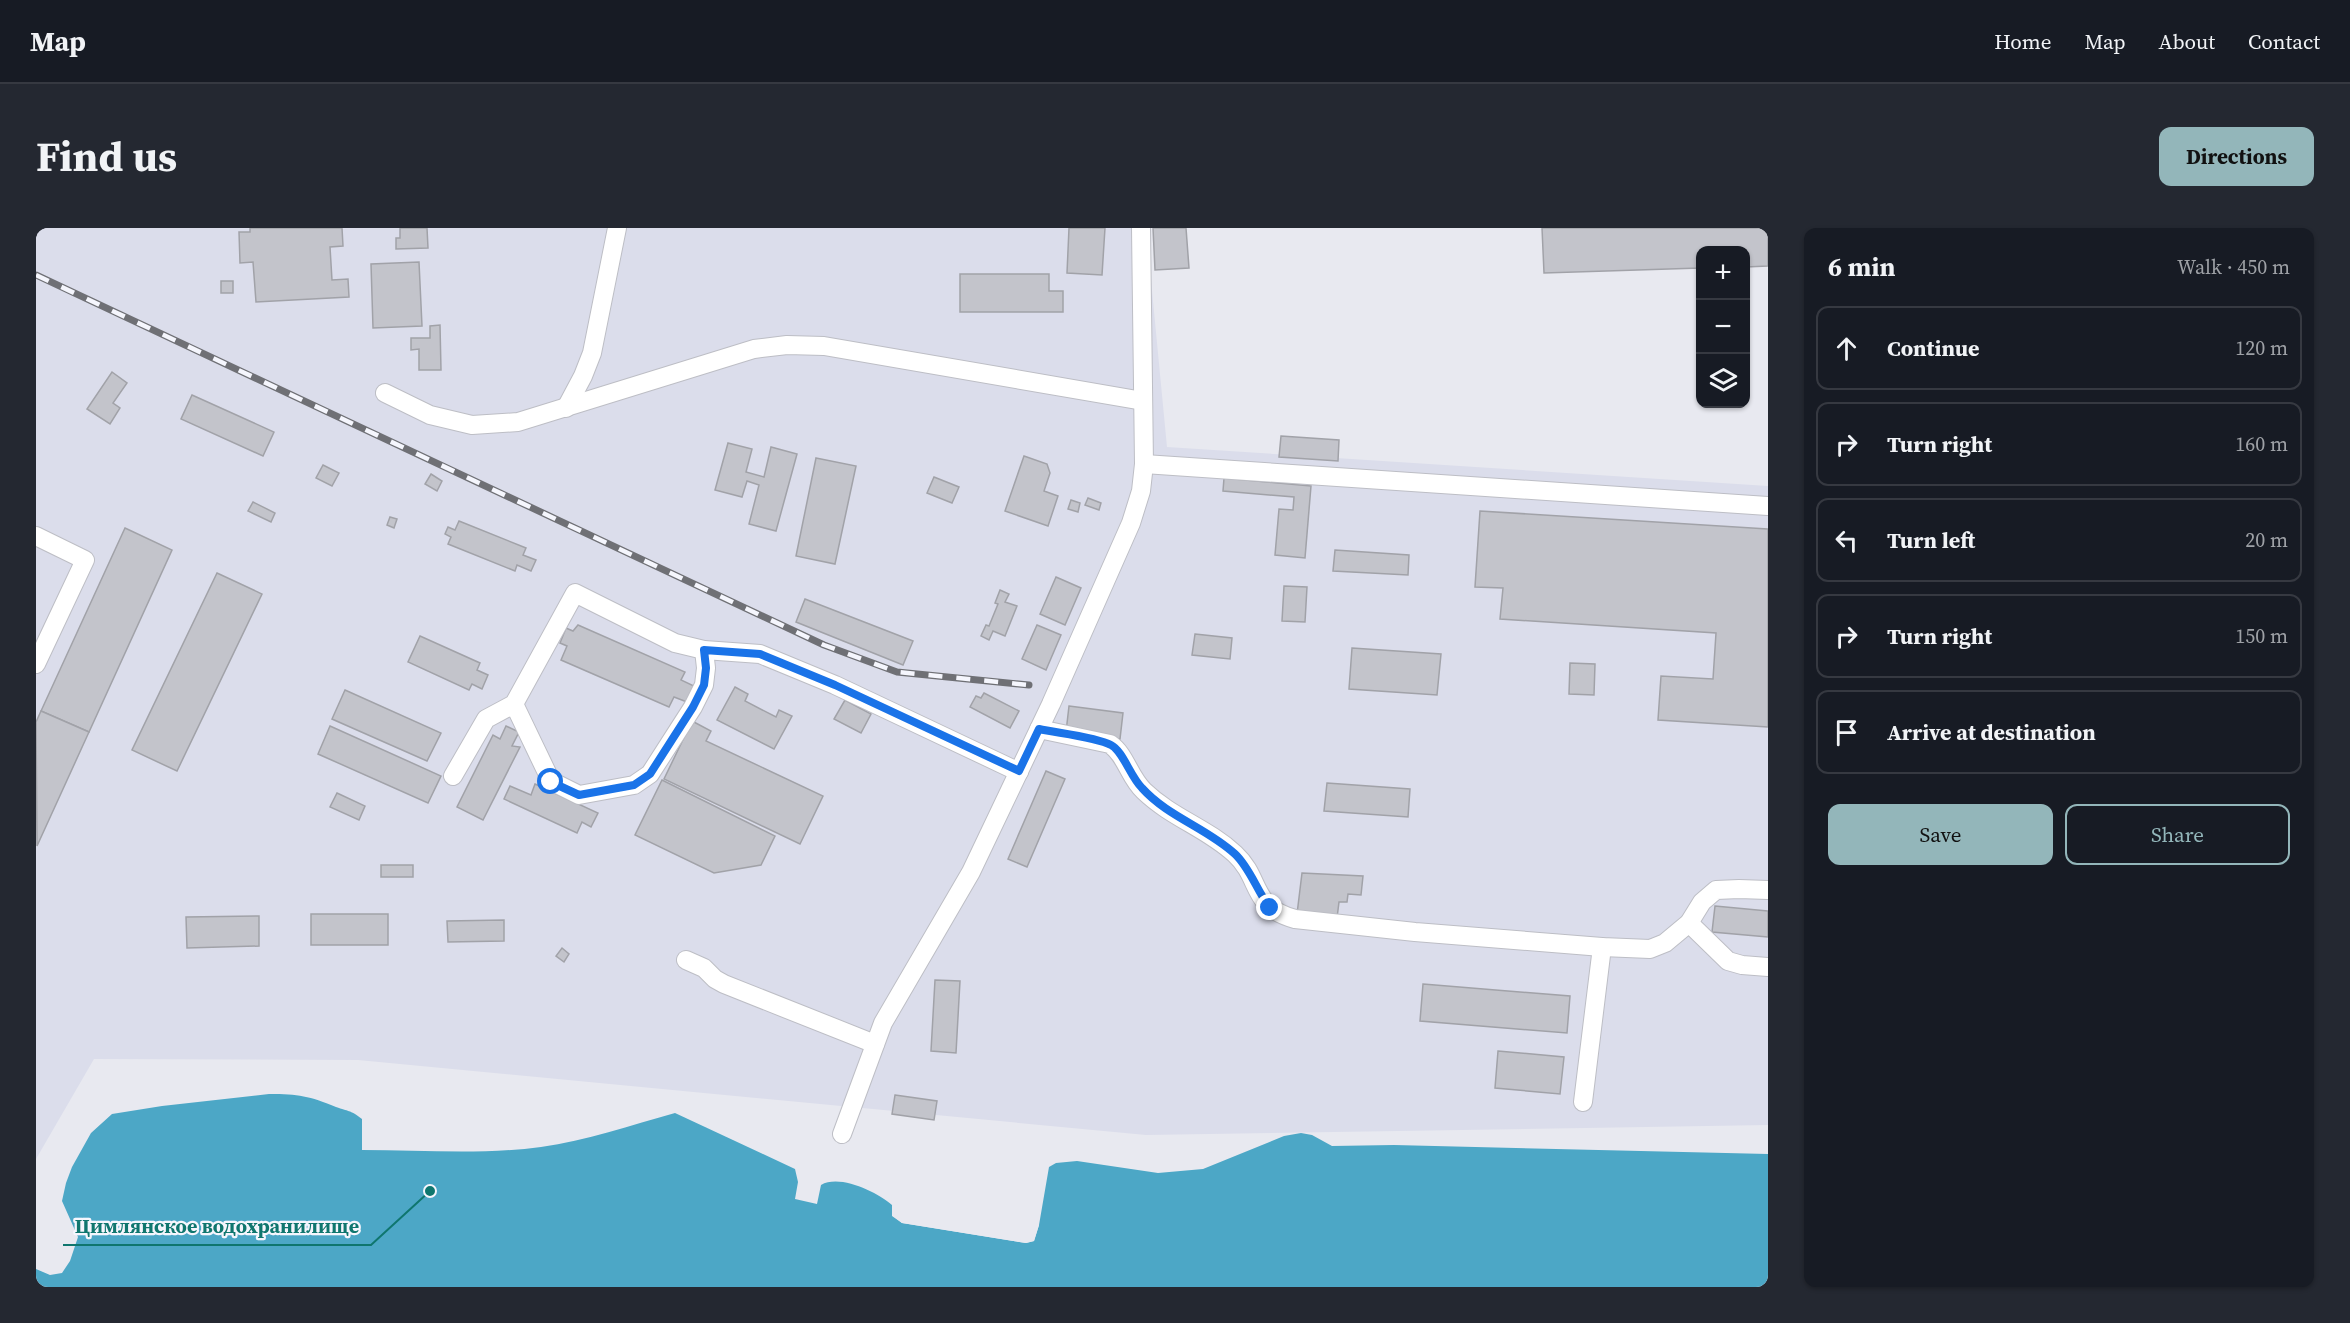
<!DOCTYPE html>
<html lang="en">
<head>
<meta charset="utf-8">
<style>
	body { margin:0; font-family:"Source Serif 4",serif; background:#242831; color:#f1f3f6 }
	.controls { position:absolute; right:18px; top:18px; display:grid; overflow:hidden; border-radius:12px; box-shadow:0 2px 4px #0004 }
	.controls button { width:54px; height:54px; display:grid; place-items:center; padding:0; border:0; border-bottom:2px solid #363941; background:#171b24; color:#f1f3f6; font:30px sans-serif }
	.stop { position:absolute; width:18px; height:18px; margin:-14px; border:4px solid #1a73e8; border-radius:50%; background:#fff }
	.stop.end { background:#1a73e8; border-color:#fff; box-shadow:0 2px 6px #0008 }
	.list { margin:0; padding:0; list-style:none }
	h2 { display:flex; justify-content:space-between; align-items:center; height:78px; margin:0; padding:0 24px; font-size:26px }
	h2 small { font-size:20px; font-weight:400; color:#9ea1a6 }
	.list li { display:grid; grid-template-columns:39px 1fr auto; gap:18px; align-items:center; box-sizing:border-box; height:84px; margin:0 12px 12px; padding:0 12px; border:2px solid #363941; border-radius:12px }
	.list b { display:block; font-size:22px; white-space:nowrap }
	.list em { font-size:20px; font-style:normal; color:#9ea1a6 }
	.actions { display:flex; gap:12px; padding:18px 24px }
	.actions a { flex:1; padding:14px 0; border:2px solid #93b6ba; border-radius:12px; text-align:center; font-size:21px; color:#93b6ba }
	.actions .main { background:#93b6ba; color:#111 }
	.icon { flex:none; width:33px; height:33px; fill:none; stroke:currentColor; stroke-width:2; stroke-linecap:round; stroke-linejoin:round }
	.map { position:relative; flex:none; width:1732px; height:1059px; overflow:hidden; border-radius:12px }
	header { display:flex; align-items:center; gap:36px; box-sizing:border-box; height:84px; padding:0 30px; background:#171b24; border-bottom:2px solid #363941 }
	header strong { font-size:28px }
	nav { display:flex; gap:33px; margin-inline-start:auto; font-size:21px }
	.intro { display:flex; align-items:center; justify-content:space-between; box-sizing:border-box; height:144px; padding:0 36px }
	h1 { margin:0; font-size:42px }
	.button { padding:15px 27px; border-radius:12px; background:#93b6ba; color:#111; font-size:21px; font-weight:700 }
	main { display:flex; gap:36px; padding:0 36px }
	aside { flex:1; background:#171b24; border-radius:12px; box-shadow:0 2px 4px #0004 }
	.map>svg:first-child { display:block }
</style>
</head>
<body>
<header>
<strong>Map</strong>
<nav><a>Home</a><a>Map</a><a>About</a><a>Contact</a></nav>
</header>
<div class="intro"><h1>Find us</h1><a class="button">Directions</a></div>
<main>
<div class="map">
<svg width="1732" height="1059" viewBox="0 0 1732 1059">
	<rect width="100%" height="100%" fill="#e8e9f0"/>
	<path fill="#dbddeb" d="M 0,0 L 1110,0 L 1131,219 L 1732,258 L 1732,897 L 1110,907 L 322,832 L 58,831 L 0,931 Z"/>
	<path fill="#4ca7c6" d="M 233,866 C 263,866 273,868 300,879 C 313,884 313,881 326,891 L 326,922 C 385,922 446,927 505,919 C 550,913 595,897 639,885 L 759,941 L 762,954 L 759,971 L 781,976 L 785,957 C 804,946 841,964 856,977 L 857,988 L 866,995 L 990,1015 L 998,1013 L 1003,997 L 1013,939 L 1020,935 L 1041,933 L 1122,945 L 1167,941 L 1248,908 L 1265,905 L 1276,907 L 1296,918 L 1358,917 L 1732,926 L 1732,1059 L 0,1059 L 0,1041 L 14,1047 L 26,1045 L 34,1033 L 42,1009 L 26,973 L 30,955 L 36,939 L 55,905 L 76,886 L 126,878 Z"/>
	<g fill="#e8e9f0">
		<path d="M 326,891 L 329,891 L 329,919 L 435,919 L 435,922 L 326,922 Z"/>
		<path d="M 856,977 L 859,978 L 859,987 L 867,992 L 990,1012 L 995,1010 L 1000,997 L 1003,997 L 998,1013 L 990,1015 L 866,995 L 856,988 Z"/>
	</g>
	<g fill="#c3c4cb" stroke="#a1a2a8" stroke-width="1.5">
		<path d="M 214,0 L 306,0 L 307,18 L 294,19 L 296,52 L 312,51 L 313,69 L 220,74 L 217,34 L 204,35 L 203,4 L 214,4 Z"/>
		<path d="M 364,0 L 391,0 L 392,20 L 360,21 L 360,10 L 364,10 Z"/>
		<path d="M 1033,0 L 1069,0 L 1066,47 L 1031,45 Z"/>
		<path d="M 1117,0 L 1150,0 L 1153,40 L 1119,42 Z"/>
		<path d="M 1506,0 L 1732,0 L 1732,38 L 1710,39 L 1710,22 L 1664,22 L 1664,40 L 1508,45 Z"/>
		<path d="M 383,34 L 386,98 L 337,100 L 335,36 Z"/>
		<path d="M 924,46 L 1013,46 L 1013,63 L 1027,63 L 1027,84 L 924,84 Z"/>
		<rect x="185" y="53" width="12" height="12"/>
		<path d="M 404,97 L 405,142 L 383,142 L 383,121 L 375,122 L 375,110 L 394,110 L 394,98 Z"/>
		<path d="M 76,144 L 91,155 L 77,175 L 84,180 L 74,196 L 51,181 Z"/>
		<path d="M 156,167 L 238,204 L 227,228 L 145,191 Z"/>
		<path d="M 1245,208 L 1303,212 L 1302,233 L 1243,229 Z"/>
		<path d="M 692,215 L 716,221 L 710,244 L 728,249 L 735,219 L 761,226 L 740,303 L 713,296 L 723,257 L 711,253 L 706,269 L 679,262 Z"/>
		<path d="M 988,228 L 1011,236 L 1014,245 L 1008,263 L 1022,268 L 1012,298 L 969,283 Z"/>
		<path d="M 780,230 L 820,238 L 799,336 L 760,328 Z"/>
		<path d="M 287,237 L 303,245 L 296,258 L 280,250 Z"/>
		<path d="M 395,246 L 406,253 L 401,263 L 389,256 Z"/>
		<path d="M 898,249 L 923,259 L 916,275 L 891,265 Z"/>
		<path d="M 1188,250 L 1275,258 L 1269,330 L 1239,327 L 1243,281 L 1257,282 L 1258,269 L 1187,263 Z"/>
		<path d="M 1052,270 L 1065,275 L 1063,282 L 1049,277 Z"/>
		<path d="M 1035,272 L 1044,275 L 1042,284 L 1032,281 Z"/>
		<path d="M 217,274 L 239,285 L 235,294 L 212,283 Z"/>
		<path d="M 1444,283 L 1732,301 L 1732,499 L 1622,492 L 1625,448 L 1677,451 L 1680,405 L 1464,391 L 1467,360 L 1439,359 Z"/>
		<path d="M 354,289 L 361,291 L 358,300 L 351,297 Z"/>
		<path d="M 423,293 L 490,320 L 487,327 L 500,332 L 495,343 L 481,337 L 479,343 L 412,316 L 415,309 L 409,306 L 412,299 L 419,302 Z"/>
		<path d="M 89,300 L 136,322 L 53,504 L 5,483 Z"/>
		<path d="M 1299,322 L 1373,327 L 1372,347 L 1297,343 Z"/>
		<path d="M 181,345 L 226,366 L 141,543 L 96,522 Z"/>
		<path d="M 1020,349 L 1045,360 L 1029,397 L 1004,386 Z"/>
		<path d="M 1248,358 L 1271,359 L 1269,394 L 1246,393 Z"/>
		<path d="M 964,362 L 973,366 L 969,374 L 981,378 L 969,408 L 957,403 L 953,412 L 945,408 L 950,397 L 953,398 L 962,376 L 959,375 Z"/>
		<path d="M 769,371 L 877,413 L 867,437 L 760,394 Z"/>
		<path d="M 542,397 L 649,444 L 645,452 L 658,458 L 651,474 L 638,469 L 633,479 L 525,432 L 531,418 L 524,415 L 530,400 L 537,403 Z"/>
		<path d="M 1001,397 L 1025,407 L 1010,442 L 986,431 Z"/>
		<path d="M 1159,406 L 1196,410 L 1194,431 L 1156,427 Z"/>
		<path d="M 384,408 L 444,435 L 441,442 L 452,447 L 446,461 L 436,456 L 433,462 L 372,434 Z"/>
		<path d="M 1316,420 L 1405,426 L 1401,467 L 1313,461 Z"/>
		<path d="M 1534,435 L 1559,436 L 1558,467 L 1533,466 Z"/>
		<path d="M 699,459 L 712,466 L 709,473 L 740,489 L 743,482 L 756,488 L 738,521 L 681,492 Z"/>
		<path d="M 309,462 L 405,505 L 391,533 L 296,491 Z"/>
		<path d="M 948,465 L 983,483 L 974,500 L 934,479 L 940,468 L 945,470 Z"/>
		<path d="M 809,472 L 835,486 L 825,505 L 798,491 Z"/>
		<path d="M 1033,478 L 1087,485 L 1084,511 L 1030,504 Z"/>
		<path d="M 5,483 L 53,504 L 1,618 L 0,494 Z"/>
		<path d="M 656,493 L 675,503 L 670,513 L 787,568 L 764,616 L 628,551 Z"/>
		<path d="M 294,498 L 405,548 L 392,575 L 282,526 Z"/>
		<path d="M 470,498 L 483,504 L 476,518 L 484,519 L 447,592 L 421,579 L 457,507 L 464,511 Z"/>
		<path d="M 1010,543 L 1029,551 L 991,639 L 972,631 Z"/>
		<path d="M 626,552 L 739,608 L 725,637 L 678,645 L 599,607 Z"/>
		<path d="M 1291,555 L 1374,561 L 1372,589 L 1288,583 Z"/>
		<path d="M 499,556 L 562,585 L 555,599 L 546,594 L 541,605 L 468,571 L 474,558 L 495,567 Z"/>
		<path d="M 301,565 L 329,578 L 323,592 L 294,579 Z"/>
		<rect x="345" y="637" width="32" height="12"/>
		<path d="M 1266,645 L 1327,648 L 1325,667 L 1312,666 L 1311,674 L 1303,674 L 1301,690 L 1261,686 Z"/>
		<path d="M 1679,678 L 1732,683 L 1732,709 L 1676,704 Z"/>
		<rect x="275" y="686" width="77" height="31"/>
		<path d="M 223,688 L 223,718 L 151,720 L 150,689 Z"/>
		<path d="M 468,692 L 468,713 L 412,714 L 411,693 Z"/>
		<path d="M 526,720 L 533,726 L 528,734 L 520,728 Z"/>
		<path d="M 899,752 L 924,753 L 920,825 L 895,823 Z"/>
		<path d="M 1387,756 L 1534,768 L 1531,805 L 1384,793 Z"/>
		<path d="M 1462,823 L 1528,829 L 1524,866 L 1459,860 Z"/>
		<path d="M 859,867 L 901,873 L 898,892 L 856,886 Z"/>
	</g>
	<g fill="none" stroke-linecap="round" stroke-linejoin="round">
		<g stroke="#bdbec5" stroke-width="20">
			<g id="minor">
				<path d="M 349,165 L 394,187 L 436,197 L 482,194 L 718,121 L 751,117 L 788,118 L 1107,173"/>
				<path d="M 530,180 L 547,148 L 556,125 L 581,0"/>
				<path d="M 1108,236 L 1732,278"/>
				<path d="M 0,308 L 49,332 L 0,436"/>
				<path d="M 478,476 L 515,553 L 543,567 L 598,557 L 614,546 L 657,479 L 668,457 L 670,440 L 668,422"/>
				<path d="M 1003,501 L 1074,516 C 1090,527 1093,549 1108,563 C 1136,590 1171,600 1199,626 C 1226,651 1214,679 1259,691 L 1379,704 L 1566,719 L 1614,721 L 1629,715 L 1653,695 L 1666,674 L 1680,662 L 1703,661 L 1732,662"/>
				<path d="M 417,548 L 450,491 L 478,476 L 539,365 L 639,415 L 668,422 L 724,426 L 799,457 L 983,544"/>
				<path d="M 1653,695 L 1692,733 L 1706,737 L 1732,739"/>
				<path d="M 650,732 L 668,740 L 679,751 L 688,756 L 839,816"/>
				<path d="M 1547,874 L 1566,719"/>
				<path d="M 806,906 L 847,795 L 935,644 L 1015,476 L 1095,295 L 1105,263 L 1108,236 L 1105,0"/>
			</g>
		</g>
		<use href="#minor" stroke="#fff" stroke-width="18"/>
		<g stroke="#6f7075" stroke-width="7">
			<path id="rail" d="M 0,47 L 788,417 L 861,444 L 993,457"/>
		</g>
		<use href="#rail" stroke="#f5f6fd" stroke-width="4.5" stroke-dasharray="14" stroke-linecap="butt"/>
	</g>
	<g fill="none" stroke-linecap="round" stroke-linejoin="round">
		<path stroke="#1a73e8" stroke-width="8" d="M 515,554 L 543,567 L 598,557 L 614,546 L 657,479 L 668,457 L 670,440 L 668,422 L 724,426 L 799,457 L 983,543 L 1003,501 C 1021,505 1060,509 1075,517 C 1087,523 1094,548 1106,560 C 1132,589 1171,600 1199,626 C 1214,640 1221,663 1234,680"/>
	</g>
	<path fill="none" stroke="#0f766e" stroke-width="2" d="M394 963L335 1017H27"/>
	<circle fill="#0f766e" stroke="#f5f6fd" stroke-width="2" cx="394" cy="963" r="6"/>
	<g font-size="20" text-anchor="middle" font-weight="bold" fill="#0f766e" stroke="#f5f6fd" stroke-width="4.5" stroke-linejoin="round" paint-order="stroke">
		<text x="181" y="1005">Цимлянское водохранилище</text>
	</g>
</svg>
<div class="controls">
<button>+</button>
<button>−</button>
<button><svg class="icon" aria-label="layers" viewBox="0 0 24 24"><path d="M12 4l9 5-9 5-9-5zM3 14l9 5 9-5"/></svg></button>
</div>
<div class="stop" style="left:515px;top:554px"></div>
<div class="stop end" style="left:1234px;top:680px"></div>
</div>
<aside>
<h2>6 min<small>Walk · 450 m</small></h2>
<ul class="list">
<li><svg class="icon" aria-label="ahead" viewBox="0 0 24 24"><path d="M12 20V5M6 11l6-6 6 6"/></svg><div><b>Continue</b></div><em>120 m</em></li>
<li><svg class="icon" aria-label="right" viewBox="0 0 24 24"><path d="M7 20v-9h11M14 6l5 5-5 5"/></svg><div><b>Turn right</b></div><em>160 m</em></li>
<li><svg class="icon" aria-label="left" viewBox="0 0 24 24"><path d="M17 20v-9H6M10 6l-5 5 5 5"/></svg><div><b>Turn left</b></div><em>20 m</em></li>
<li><svg class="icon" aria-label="right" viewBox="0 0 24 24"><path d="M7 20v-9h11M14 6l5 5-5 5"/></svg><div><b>Turn right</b></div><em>150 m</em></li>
<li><svg class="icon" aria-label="arrive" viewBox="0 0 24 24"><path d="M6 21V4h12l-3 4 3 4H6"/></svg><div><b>Arrive at destination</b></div></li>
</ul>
<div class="actions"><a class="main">Save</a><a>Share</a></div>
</aside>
</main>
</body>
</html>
